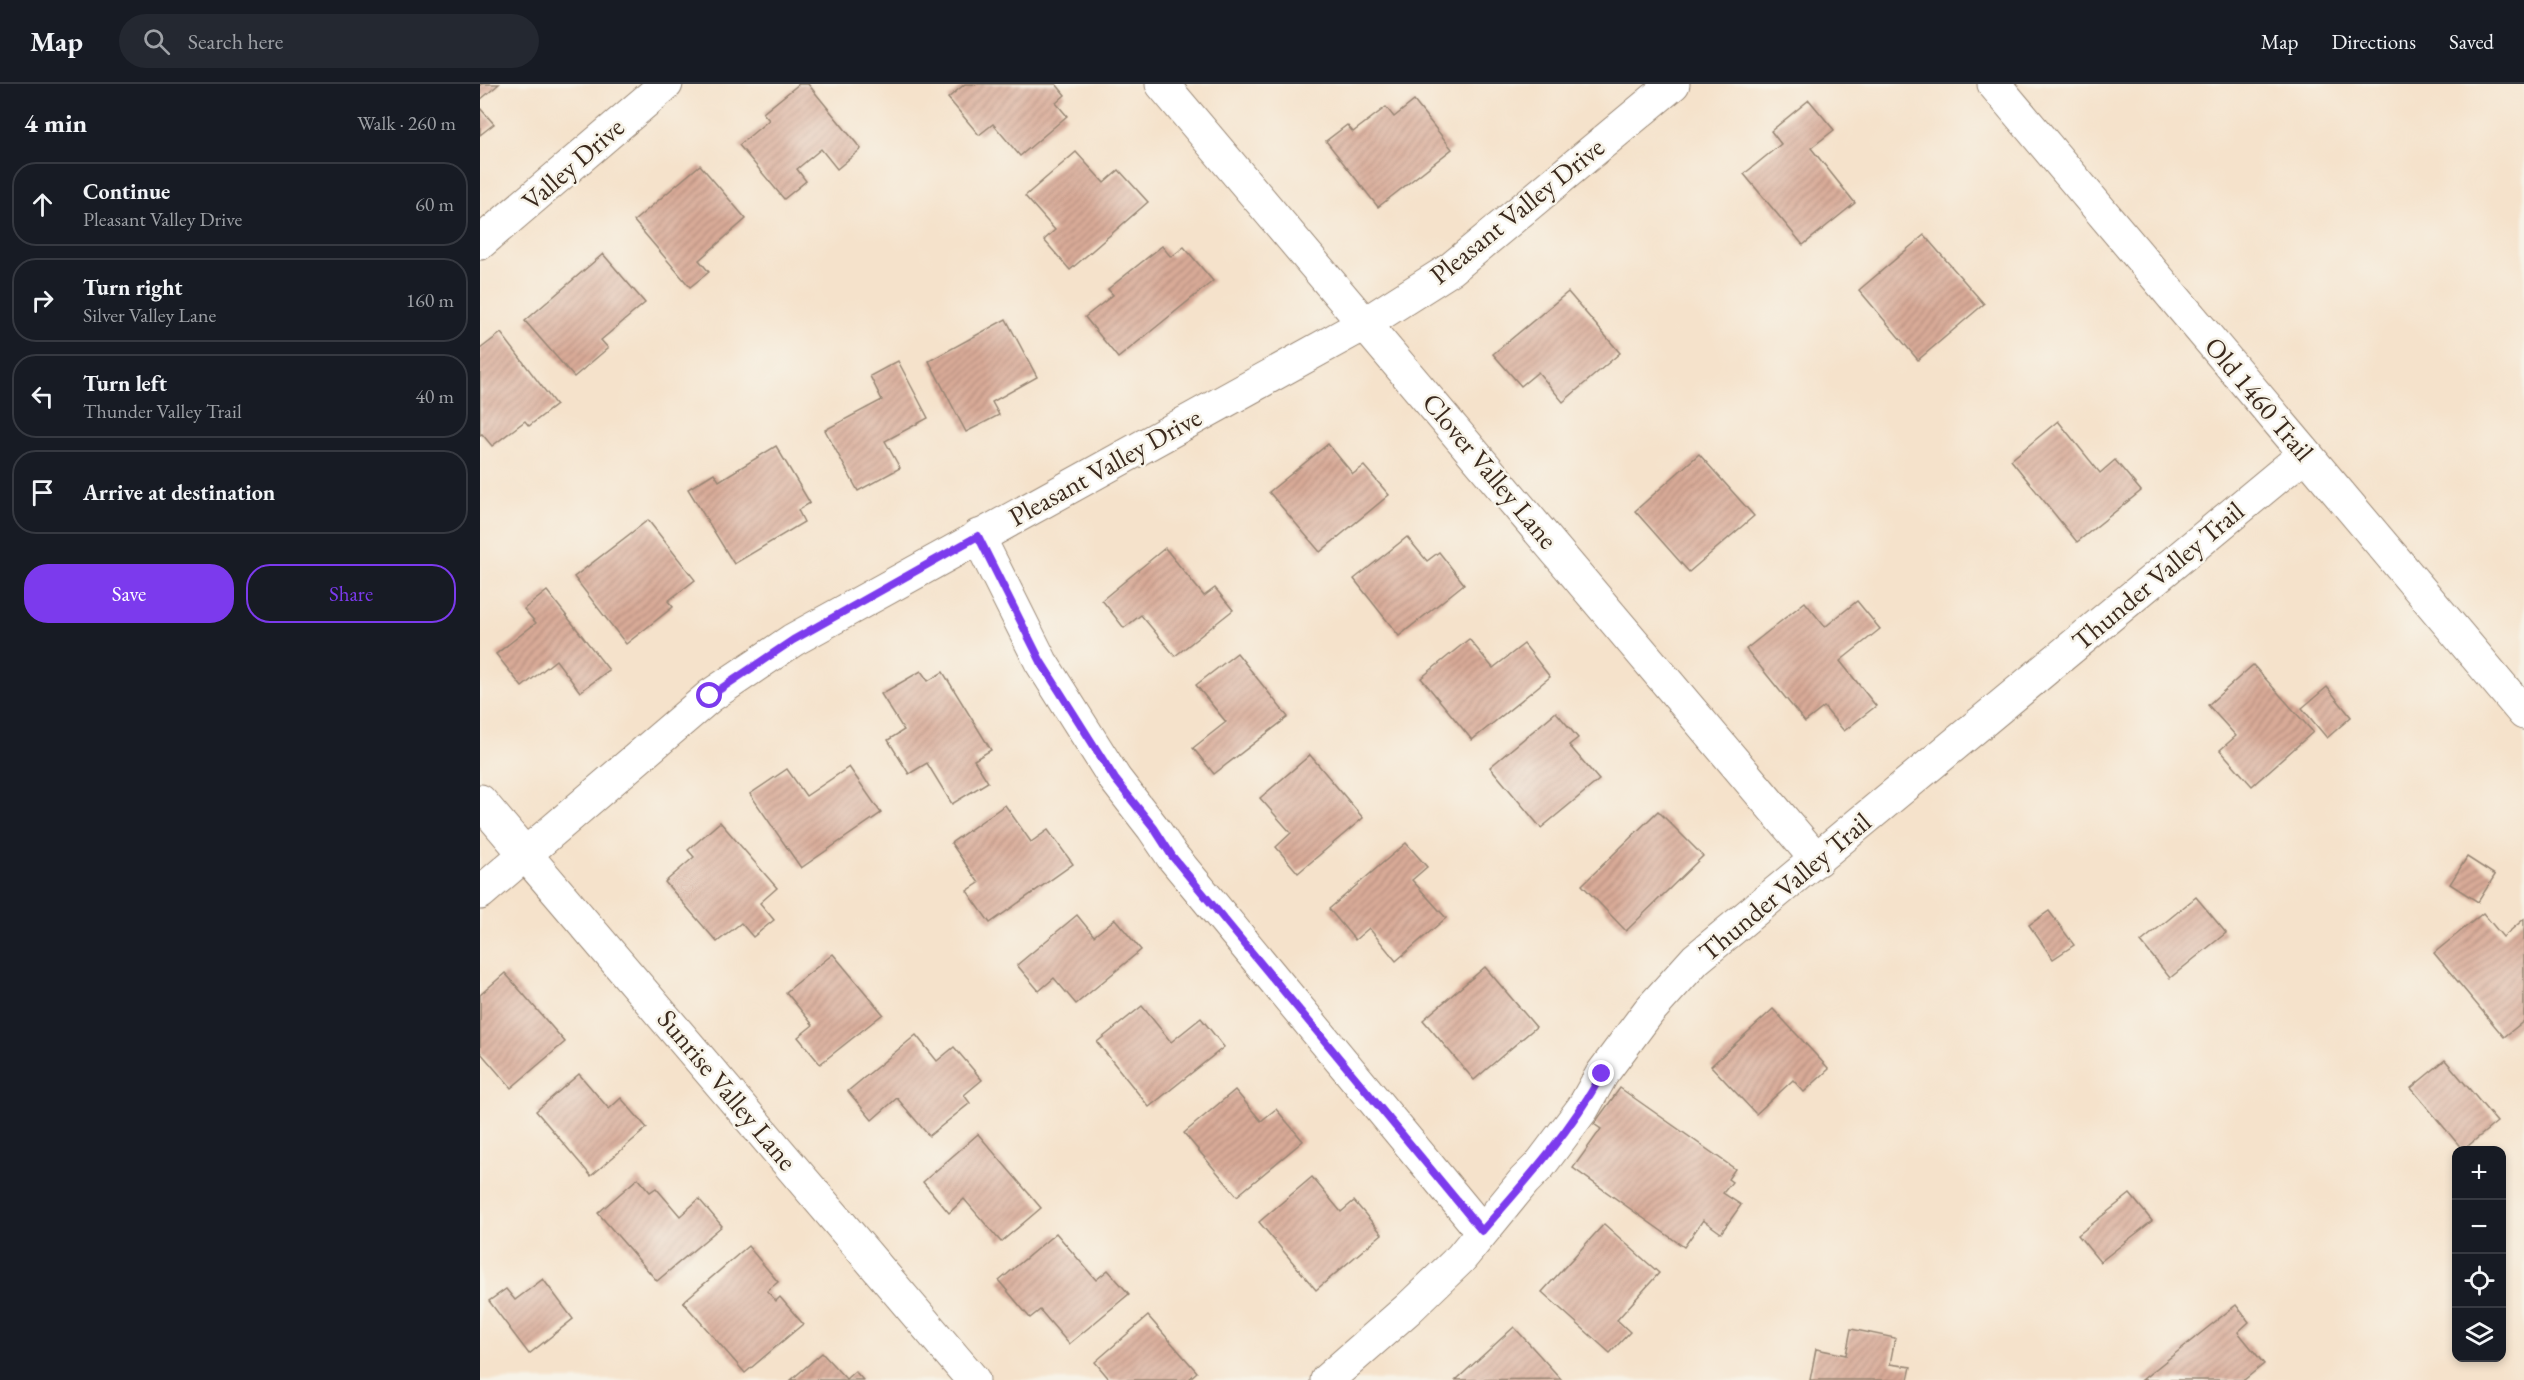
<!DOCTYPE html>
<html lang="en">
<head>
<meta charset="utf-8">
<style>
	body { margin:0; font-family:"EB Garamond",serif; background:#242831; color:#f1f3f6 }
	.controls { position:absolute; right:18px; bottom:18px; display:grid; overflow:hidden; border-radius:12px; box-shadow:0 3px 9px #0003 }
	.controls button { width:54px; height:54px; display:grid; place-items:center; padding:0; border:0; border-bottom:2px solid #363941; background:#171b24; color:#f1f3f6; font:30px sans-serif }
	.stop { position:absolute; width:18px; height:18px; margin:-14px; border:4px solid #7c3aed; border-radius:50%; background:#fff }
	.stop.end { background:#7c3aed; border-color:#fff; box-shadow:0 2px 6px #0008 }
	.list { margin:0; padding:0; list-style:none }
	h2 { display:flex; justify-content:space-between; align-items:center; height:78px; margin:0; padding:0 24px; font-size:26px }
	h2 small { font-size:20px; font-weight:400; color:#9ea1a6 }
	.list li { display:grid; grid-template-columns:39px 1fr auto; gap:18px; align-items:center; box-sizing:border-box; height:84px; margin:0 12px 12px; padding:0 12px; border:2px solid #363941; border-radius:24px }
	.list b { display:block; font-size:22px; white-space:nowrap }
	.list p { margin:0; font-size:20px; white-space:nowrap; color:#9ea1a6 }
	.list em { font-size:20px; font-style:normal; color:#9ea1a6 }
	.actions { display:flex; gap:12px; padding:18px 24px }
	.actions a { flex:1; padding:14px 0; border:2px solid #7c3aed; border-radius:24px; text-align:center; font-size:21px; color:#7c3aed }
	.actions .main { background:#7c3aed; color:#fff }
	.icon { flex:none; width:33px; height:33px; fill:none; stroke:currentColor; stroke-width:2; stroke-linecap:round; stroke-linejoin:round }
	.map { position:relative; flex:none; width:2044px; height:1296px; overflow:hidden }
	header { display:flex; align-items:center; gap:36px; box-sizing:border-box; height:84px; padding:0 30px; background:#171b24; border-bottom:2px solid #363941 }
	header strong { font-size:28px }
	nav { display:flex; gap:33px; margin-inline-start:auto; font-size:21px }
	.search { width:420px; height:54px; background:#242831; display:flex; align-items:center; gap:15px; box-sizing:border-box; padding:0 21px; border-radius:33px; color:#9ea1a6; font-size:22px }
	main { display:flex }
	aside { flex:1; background:#171b24 }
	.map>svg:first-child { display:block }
</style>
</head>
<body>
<header>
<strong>Map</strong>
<div class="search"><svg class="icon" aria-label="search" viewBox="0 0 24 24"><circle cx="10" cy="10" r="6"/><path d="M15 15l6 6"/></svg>Search here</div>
<nav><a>Map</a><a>Directions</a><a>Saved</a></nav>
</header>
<main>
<aside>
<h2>4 min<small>Walk · 260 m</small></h2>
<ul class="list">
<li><svg class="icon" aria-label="ahead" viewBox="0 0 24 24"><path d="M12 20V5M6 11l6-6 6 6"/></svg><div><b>Continue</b><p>Pleasant Valley Drive</p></div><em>60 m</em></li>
<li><svg class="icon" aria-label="right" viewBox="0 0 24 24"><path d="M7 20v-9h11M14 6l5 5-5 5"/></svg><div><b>Turn right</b><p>Silver Valley Lane</p></div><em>160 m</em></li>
<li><svg class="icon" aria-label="left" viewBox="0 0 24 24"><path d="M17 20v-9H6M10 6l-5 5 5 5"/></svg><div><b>Turn left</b><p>Thunder Valley Trail</p></div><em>40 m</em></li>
<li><svg class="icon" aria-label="arrive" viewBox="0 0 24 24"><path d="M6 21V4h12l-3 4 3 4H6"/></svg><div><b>Arrive at destination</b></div></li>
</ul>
<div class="actions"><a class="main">Save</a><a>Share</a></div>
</aside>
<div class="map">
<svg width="2044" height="1296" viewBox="0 0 2044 1296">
	<defs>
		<pattern id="building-hatch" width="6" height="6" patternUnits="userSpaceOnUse" patternTransform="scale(1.5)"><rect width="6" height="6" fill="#d9ab98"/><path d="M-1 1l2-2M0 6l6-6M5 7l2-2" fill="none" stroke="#b18b7b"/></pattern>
	</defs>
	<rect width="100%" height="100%" fill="#f7f3e8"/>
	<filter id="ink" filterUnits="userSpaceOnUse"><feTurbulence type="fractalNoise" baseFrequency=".0167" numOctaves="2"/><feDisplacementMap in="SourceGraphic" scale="12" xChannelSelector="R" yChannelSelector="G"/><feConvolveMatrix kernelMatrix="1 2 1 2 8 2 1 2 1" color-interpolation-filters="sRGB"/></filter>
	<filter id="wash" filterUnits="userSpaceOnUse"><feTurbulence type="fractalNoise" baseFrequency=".008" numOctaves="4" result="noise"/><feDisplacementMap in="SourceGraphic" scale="24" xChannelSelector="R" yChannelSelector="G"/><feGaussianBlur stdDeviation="1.35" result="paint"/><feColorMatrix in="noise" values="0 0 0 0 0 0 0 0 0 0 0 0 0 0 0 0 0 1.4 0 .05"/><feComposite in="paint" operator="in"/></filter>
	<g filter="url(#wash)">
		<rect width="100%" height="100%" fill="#f5e2cb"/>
		<g id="blocks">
			<g fill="url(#building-hatch)">
				<path d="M 0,0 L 19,0 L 0,16 Z"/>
				<path d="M 319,0 L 328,0 L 381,65 L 357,85 L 341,65 L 317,85 L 326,97 L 304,115 L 259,61 L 289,36 L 283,29 Z"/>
				<path d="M 485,0 L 576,0 L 585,11 L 576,19 L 587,32 L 540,72 L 513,40 L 499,51 L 468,14 Z"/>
				<path d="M 1329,16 L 1354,46 L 1331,64 L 1375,119 L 1323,161 L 1264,90 L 1301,60 L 1291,47 Z"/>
				<path d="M 934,17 L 972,65 L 898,123 L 846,57 L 867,41 L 873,48 L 906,23 L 914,33 Z"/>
				<path d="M 0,24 L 14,40 L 0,51 Z"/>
				<path d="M 596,68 L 624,99 L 639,86 L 668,118 L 590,186 L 564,156 L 575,146 L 545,112 Z"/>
				<path d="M 220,81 L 266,135 L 219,176 L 229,188 L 210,203 L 154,137 Z"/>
				<path d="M 1444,151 L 1504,220 L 1438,276 L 1379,206 Z"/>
				<path d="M 682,162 L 691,173 L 704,163 L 733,197 L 638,274 L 605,233 L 633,211 L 628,205 Z"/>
				<path d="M 123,170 L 165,219 L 121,256 L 128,264 L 94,293 L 45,237 Z"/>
				<path d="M 1088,208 L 1140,269 L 1083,318 L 1058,288 L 1041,302 L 1013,270 Z"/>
				<path d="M 526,235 L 557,293 L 512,318 L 519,331 L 486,348 L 449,277 Z"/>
				<path d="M 21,249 L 76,321 L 49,342 L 45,337 L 12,362 L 2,350 L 0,351 L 0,265 Z"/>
				<path d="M 418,277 L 448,334 L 405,357 L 420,384 L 378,407 L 345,346 L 402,316 L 390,292 Z"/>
				<path d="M 1578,337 L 1620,389 L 1635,376 L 1661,407 L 1597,458 L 1531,376 Z"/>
				<path d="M 848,360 L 873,390 L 884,382 L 909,411 L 840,468 L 789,408 Z"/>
				<path d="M 296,362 L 330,419 L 318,426 L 324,438 L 254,480 L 208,405 L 234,389 L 239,397 Z"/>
				<path d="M 1219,370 L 1274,432 L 1209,488 L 1155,427 Z"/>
				<path d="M 168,436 L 215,496 L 188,517 L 193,523 L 146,560 L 94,493 Z"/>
				<path d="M 927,453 L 947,477 L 959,468 L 984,500 L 919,552 L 874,495 Z"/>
				<path d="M 685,464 L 724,512 L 735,504 L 753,526 L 695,572 L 661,531 L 644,544 L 622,516 Z"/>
				<path d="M 67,507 L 129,586 L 100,608 L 76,576 L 42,603 L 16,570 L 56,539 L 44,525 Z"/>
				<path d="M 1377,517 L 1400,545 L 1360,577 L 1396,622 L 1364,647 L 1344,623 L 1325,638 L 1266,565 L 1325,518 L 1345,543 Z"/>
				<path d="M 989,555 L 1013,584 L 1044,560 L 1070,593 L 992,656 L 941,594 Z"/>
				<path d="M 757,569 L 808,633 L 734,690 L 713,664 L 746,638 L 716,601 Z"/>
				<path d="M 1773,581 L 1833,648 L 1772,702 L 1740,666 L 1756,652 L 1728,621 Z"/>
				<path d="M 441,587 L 448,597 L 463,588 L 511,666 L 494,676 L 508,698 L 472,720 L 447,679 L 429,690 L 408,656 L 424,646 L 401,610 Z"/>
				<path d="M 1847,603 L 1871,633 L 1847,654 L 1822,624 Z"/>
				<path d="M 1076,628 L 1098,654 L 1089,661 L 1119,696 L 1061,744 L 1010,683 Z"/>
				<path d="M 830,671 L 883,734 L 818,789 L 796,763 L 811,749 L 780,714 Z"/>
				<path d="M 369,683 L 401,729 L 321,784 L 270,710 L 307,685 L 326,712 Z"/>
				<path d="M 525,721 L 551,758 L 568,746 L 593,780 L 510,839 L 487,807 L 499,799 L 471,759 Z"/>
				<path d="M 1178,727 L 1223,772 L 1146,847 L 1102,801 Z"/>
				<path d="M 240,738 L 297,804 L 280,819 L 294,836 L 273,853 L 261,839 L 237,858 L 185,798 L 214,773 L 208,766 Z"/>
				<path d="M 926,759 L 947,783 L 932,796 L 966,834 L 916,877 L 889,844 L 875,856 L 849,825 Z"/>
				<path d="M 1987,773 L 2015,791 L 1998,818 L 1970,800 Z"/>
				<path d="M 1716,813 L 1746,849 L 1690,894 L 1661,858 Z"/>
				<path d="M 1569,827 L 1594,861 L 1573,875 L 1549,841 Z"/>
				<path d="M 2003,829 L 2023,853 L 2044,835 L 2044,937 L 2024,953 L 1954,869 Z"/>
				<path d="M 597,831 L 614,852 L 635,835 L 661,866 L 596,920 L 574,894 L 559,907 L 537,881 Z"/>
				<path d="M 353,870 L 403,930 L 340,980 L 318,953 L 333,941 L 306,908 Z"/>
				<path d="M 1005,883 L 1056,943 L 994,996 L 943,936 Z"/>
				<path d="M 25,889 L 85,958 L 31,1004 L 0,968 L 0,911 Z"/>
				<path d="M 662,922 L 691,958 L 721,934 L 744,963 L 669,1023 L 617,958 Z"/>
				<path d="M 1293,925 L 1349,985 L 1324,1008 L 1313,996 L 1276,1030 L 1231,982 Z"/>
				<path d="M 436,951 L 457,977 L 474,963 L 502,996 L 484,1011 L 490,1019 L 449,1052 L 417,1014 L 392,1036 L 368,1007 Z"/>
				<path d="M 1965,976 L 2017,1038 L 1983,1066 L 1931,1004 Z"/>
				<path d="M 99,990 L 129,1025 L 141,1014 L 167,1044 L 111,1092 L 56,1027 Z"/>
				<path d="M 1140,1004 L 1255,1085 L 1248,1095 L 1252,1098 L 1243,1109 L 1261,1121 L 1241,1149 L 1223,1136 L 1204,1163 L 1093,1084 L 1121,1045 L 1114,1040 Z"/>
				<path d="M 755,1006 L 781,1037 L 796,1025 L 823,1057 L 757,1112 L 704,1049 Z"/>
				<path d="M 498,1050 L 561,1124 L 521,1158 L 484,1115 L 469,1129 L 443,1098 Z"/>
				<path d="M 832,1093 L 861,1128 L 874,1117 L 902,1150 L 836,1206 L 779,1138 Z"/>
				<path d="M 158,1094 L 170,1108 L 176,1104 L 200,1132 L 219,1115 L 242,1142 L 177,1197 L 118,1129 Z"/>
				<path d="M 1650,1110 L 1672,1137 L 1620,1178 L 1598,1151 Z"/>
				<path d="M 1124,1140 L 1179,1189 L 1137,1236 L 1150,1248 L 1130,1269 L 1062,1208 Z"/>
				<path d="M 576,1149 L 616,1196 L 628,1186 L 649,1210 L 589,1260 L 560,1226 L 550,1234 L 519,1197 Z"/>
				<path d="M 268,1162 L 298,1198 L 287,1207 L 296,1217 L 300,1213 L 323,1240 L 265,1289 L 203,1218 Z"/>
				<path d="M 63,1195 L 93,1235 L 49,1270 L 9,1217 L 26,1205 L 35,1216 Z"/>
				<path d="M 1756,1221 L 1769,1238 L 1758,1248 L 1784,1280 L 1764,1296 L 1662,1296 Z"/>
				<path d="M 668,1232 L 717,1288 L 708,1296 L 630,1296 L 615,1278 Z"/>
				<path d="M 1034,1243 L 1081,1295 L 976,1296 Z"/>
				<path d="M 1371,1245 L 1415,1254 L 1410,1280 L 1431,1283 L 1428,1296 L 1330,1296 L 1336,1265 L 1366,1271 Z"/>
				<path d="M 342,1269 L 366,1295 L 375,1287 L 383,1296 L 311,1296 Z"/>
			</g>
		</g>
	</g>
	<g filter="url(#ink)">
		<use href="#blocks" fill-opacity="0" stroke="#988674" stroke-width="1.5"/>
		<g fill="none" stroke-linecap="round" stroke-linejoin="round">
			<g stroke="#988674" stroke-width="35">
				<g id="street">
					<path d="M 682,0 L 1337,776"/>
					<path d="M 1514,0 L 2044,629"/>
					<path d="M 0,159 L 186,0"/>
					<path d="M 498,452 L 561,578 L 635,695 L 673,744 L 692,772 L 1002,1147"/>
					<path d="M 0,717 L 493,1296"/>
					<path d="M 0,809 L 230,612 L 313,556 L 886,239 L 971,185 L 1193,0"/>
					<path d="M 847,1296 L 928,1225 L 981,1174 L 1044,1097 L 1060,1081 L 1103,1024 L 1122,990 L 1169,927 L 1216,875 L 1825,370"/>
				</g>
			</g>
			<use href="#street" stroke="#fff" stroke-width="33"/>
		</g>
	</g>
	<g fill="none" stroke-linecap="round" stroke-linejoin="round" filter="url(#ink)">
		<path stroke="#7c3aed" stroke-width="8" d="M 230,612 L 313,556 L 498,452 L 561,578 L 635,695 L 674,744 L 692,772 L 1002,1147 C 1046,1097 1090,1048 1122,990"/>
	</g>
	<g text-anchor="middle" stroke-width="5" stroke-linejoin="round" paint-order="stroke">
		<g font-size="27" fill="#3b2a1e" stroke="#f7f3e8">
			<text transform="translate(93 80) rotate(-41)" y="9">Valley Drive</text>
			<text transform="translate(1037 127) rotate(-39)" y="9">Pleasant Valley Drive</text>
			<text transform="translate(1779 315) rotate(50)" y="9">Old 1460 Trail</text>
			<text transform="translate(625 383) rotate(-29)" y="9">Pleasant Valley Drive</text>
			<text transform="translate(1010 387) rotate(50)" y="9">Clover Valley Lane</text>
			<text transform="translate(1678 492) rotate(-40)" y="9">Thunder Valley Trail</text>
			<text transform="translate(1305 803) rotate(-40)" y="9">Thunder Valley Trail</text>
			<text transform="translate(247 1006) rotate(50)" y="9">Sunrise Valley Lane</text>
		</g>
	</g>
</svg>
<div class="controls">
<button>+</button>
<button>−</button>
<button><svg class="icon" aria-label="locate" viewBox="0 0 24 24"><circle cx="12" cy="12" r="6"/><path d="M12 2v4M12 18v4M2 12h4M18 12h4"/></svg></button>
<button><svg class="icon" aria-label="layers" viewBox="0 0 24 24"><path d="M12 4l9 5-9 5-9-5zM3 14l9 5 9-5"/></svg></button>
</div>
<div class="stop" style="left:230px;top:612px"></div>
<div class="stop end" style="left:1122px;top:990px"></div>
</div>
</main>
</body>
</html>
